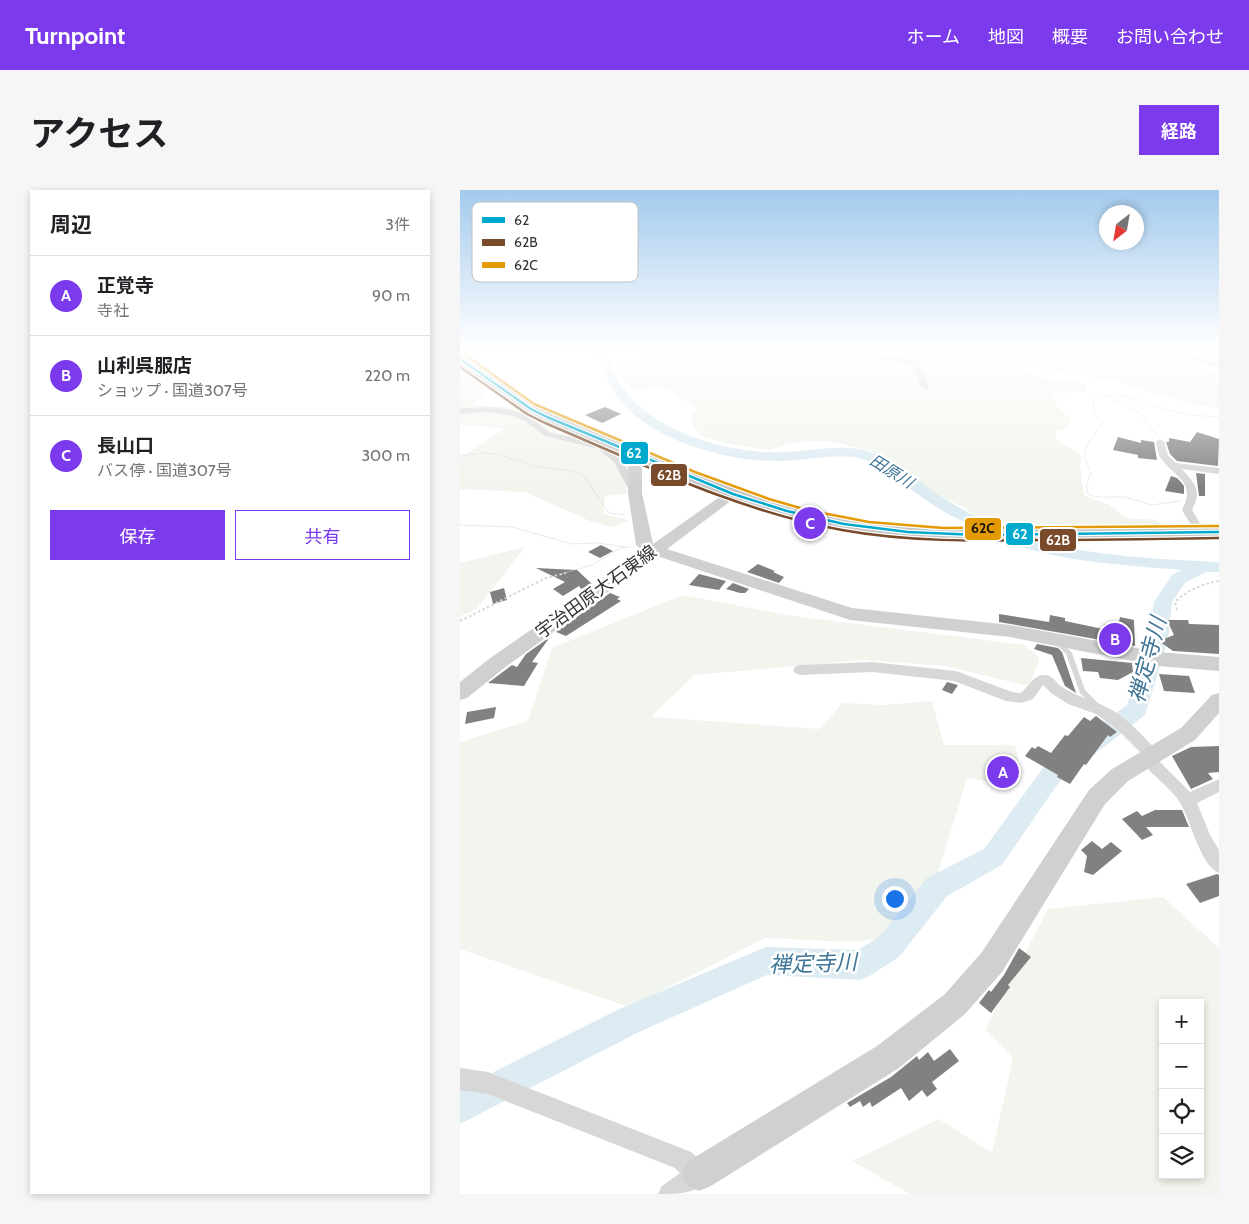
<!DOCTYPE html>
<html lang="ja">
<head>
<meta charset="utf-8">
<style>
	body { margin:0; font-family:Cabin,"Noto Sans JP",sans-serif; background:#f6f6f6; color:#202124 }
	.controls { position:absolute; right:15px; bottom:15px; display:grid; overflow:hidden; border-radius:0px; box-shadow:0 2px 8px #0003 }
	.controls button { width:45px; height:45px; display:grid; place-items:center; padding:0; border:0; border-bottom:1px solid #e0e0e0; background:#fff; color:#202124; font:25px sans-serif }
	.compass { position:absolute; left:639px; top:15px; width:45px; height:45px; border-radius:50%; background:#fff; box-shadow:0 2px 8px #0003; rotate:211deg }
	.you { position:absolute; left:434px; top:708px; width:18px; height:18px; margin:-12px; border:4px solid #fff; border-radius:50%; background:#1a73e8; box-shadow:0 0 0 8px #1a73e833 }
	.badge { display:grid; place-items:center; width:32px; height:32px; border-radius:50%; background:#7c3aed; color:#fff; font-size:16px; font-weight:700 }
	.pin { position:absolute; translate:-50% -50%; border:2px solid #fff; box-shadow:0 1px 5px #0006 }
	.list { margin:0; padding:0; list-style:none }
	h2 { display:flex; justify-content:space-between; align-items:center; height:65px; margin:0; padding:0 20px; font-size:21px }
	h2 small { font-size:16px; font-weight:400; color:#757577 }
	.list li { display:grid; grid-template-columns:32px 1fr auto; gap:15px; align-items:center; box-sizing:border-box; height:80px; padding:0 20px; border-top:1px solid #e0e0e0 }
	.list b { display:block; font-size:19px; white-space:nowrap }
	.list p { margin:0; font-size:16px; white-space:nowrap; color:#757577 }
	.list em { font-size:16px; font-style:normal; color:#757577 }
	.actions { display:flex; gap:10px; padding:15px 20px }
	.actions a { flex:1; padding:11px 0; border:1px solid #7c3aed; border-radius:0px; text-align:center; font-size:18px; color:#7c3aed }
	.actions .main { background:#7c3aed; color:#fff }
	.icon { flex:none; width:28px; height:28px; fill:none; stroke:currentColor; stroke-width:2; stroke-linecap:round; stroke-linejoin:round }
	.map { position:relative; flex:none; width:759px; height:1004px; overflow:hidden; border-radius:0px }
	header { display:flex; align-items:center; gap:30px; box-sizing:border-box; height:70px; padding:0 25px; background:#7c3aed; color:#fff }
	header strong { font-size:24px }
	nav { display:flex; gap:28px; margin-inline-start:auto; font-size:18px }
	.intro { display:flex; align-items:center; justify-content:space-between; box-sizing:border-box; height:120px; padding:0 30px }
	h1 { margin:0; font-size:35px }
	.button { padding:12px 22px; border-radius:0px; background:#7c3aed; color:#fff; font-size:18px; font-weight:700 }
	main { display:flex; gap:30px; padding:0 30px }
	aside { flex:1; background:#fff; border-radius:0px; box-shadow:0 2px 8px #0003 }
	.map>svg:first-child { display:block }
</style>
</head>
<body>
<header>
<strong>Turnpoint</strong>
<nav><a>ホーム</a><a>地図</a><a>概要</a><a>お問い合わせ</a></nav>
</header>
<div class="intro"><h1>アクセス</h1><a class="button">経路</a></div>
<main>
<aside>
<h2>周辺<small>3件</small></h2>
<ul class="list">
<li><span class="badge">A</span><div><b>正覚寺</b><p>寺社</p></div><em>90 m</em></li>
<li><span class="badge">B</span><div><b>山利呉服店</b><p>ショップ · 国道307号</p></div><em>220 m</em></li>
<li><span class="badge">C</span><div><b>長山口</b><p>バス停 · 国道307号</p></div><em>300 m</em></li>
</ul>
<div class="actions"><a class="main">保存</a><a>共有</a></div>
</aside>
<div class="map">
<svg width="759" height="1004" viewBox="0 0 759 1004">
	<rect width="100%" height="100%" fill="#fff"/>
	<g fill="#f1f5ed" fill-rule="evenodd">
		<path d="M 182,158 L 691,158 L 694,164 L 730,173 L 759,184 L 759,218 L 734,215 L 658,192 L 551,173 L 572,185 L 624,194 L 627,196 L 625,202 L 594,203 L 597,216 L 611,230 L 606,238 L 596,241 L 595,248 C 605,257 616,257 622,268 L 620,276 L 624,306 L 648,314 L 665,328 L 697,330 L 701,334 L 551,334 L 527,331 L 515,326 L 503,317 L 481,307 L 439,277 L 413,262 L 370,251 L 337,252 L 308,260 L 263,253 L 241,246 L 234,238 L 231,227 L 237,218 L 208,199 L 193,197 L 174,201 L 156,180 L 166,171 L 189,167 L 190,166 Z"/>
		<path d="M 0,183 L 21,194 L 23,204 L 12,215 L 65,219 L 130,250 L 163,270 L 167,304 L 145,306 L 143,324 L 169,330 L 153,337 L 130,331 L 65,302 L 0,299 L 0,268 L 45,238 L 0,235 Z"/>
		<path d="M 65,357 L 16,420 L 0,426 L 0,373 Z"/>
		<path d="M 223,405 L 326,425 L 564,455 L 580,468 L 569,496 L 485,476 L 403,470 L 234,485 L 191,527 L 359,539 L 383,513 L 424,515 L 472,511 L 484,555 L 555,555 L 560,576 L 539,594 L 507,588 L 477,686 L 423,748 L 391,752 L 305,748 L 169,817 L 0,759 L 0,552 L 68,531 L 92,458 Z"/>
		<path d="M 703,707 L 759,758 L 759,1004 L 450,1004 L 392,971 L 479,929 L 532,963 L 553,868 L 525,840 L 588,719 ZM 703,813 L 740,813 L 740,985 L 703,985 Z"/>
	</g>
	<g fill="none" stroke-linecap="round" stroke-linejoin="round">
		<g fill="#ddebf3" fill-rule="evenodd">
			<path d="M 129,158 L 142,159 C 153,172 155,189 166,202 C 199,245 274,265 327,262 C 353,261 385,253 410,262 C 433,269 451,285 470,299 C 487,311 505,321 522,330 C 592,365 682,368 759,372 L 759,382 L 746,382 L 725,393 L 712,412 L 708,450 L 685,525 L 599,592 L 542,675 L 487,706 L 439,767 L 411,785 L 401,790 L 307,785 L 179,842 L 0,934 L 0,899 L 157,820 L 306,757 L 398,760 L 419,747 L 467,688 L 524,659 L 583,578 L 667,515 L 688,450 L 694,412 L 712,385 L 722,380 C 650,374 573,371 509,335 C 492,326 475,317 460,306 C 442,293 425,276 403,269 C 380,262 344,271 320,271 C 268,272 196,252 161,212 C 149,199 147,183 138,169 C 136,164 131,162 129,158 Z"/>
			<path d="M 735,158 L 745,158 L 748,162 L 759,167 L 759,174 L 740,166 Z"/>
		</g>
	</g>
	<g fill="#818181">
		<path d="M 145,217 L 161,224 L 142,233 L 125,225 Z"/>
		<path d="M 737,242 L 759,249 L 758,276 L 717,271 L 710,264 L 706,252 L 709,252 L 709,248 L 730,252 Z"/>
		<path d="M 658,247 L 681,253 L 681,250 L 694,252 L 697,270 L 678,268 L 678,265 L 653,260 Z"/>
		<path d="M 736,283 L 745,284 L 745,306 L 739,306 Z"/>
		<path d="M 711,286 L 717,288 L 720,291 L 724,296 L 724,304 L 705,301 Z"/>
		<path d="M 141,355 L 153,361 L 140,368 L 128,362 Z"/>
		<path d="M 298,374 L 315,381 L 313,382 L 324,387 L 319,393 L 287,382 Z"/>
		<path d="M 76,378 L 117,380 L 132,394 L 121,399 L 119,396 L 103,406 L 93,399 L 105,392 Z"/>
		<path d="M 239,384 L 266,391 L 259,400 L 229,395 Z"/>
		<path d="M 273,393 L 289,399 L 285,403 L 280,403 L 266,399 Z"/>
		<path d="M 44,398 L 47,410 L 33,414 L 30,402 Z"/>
		<path d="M 150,403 L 160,407 L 157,409 L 161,411 L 106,446 L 96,442 Z"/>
		<path d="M 539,424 L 589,432 L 590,425 L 605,428 L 605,431 L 643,439 L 644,434 L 658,437 L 660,427 L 674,430 L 675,456 L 539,432 Z"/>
		<path d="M 707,430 L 728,430 L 729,434 L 759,435 L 759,464 L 713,461 L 699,451 L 714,445 Z"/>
		<path d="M 90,447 L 72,472 L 78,473 L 64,496 L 28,493 L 52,475 L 57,477 L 66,464 Z"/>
		<path d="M 577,454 L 598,458 L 602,462 L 616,503 L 605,496 L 592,465 L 574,459 Z"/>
		<path d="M 621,468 L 672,473 L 673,482 L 658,490 L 640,488 L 638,482 L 623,481 Z"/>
		<path d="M 699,484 L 729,486 L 735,503 L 704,501 Z"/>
		<path d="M 487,492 L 498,495 L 492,504 L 482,500 Z"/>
		<path d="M 36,517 L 34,528 L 5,534 L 7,522 Z"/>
		<path d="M 636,526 L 657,542 L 650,547 L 648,545 L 626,575 L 624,574 L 610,594 L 597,587 L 598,585 L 565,566 L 572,557 L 575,559 L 578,556 L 591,563 L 605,545 L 608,546 L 624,527 L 630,531 Z"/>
		<path d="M 759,556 L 759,582 L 748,583 L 753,589 L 731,599 L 712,566 L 731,557 Z"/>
		<path d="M 695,620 L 722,620 L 729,637 L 686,637 L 693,645 L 682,650 L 662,629 L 677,621 L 682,626 Z"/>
		<path d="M 632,651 L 642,659 L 651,652 L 662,661 L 633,685 L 624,682 L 627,666 L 621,660 Z"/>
		<path d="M 757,684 L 759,685 L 759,706 L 740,713 L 726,694 Z"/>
		<path d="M 559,758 L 571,767 L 548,795 L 550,797 L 531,823 L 519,813 L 529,800 L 531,802 L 544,785 Z"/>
		<path d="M 490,859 L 499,871 L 472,892 L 477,899 L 467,907 L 462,900 L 449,911 L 441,898 L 412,917 L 410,912 L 403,917 L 400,911 L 390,917 L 387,913 L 431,887 L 457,866 L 459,870 L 468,862 L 474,871 Z"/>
	</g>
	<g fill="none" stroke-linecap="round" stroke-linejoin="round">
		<g stroke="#d6d6d6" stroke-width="1" stroke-dasharray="1 1" stroke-linecap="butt">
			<path d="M 645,206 L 682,224 L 690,238 L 697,245"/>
			<path d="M 0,266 L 22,263 L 36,264 L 80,277 L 112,281 L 124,286 L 149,323 L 164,325"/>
			<path d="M 720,311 L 692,315 L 664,307 L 636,307 L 628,304 L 626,297 L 631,282 C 617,258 631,251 642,233 L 633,221 L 634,209 C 662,197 696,218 724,224 C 735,226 747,226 759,227"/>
			<path d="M 0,335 L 52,337 L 112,354 L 137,353 L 166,357"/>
			<path d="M 101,384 L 132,375 L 160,358 L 171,357"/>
		</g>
		<g stroke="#d6d6d6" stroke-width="2" stroke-dasharray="2.5 2.5" stroke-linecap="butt">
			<path d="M 717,420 L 715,412 C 728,400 742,394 759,391"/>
			<path d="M 0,431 L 86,388 L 106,383"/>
		</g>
		<path fill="#d7d7d7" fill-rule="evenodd" d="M 596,450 L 600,450 L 612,463 L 625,500 L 641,516 L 639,518 L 635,518 L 620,503 L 606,464 L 596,454 L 595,452 Z"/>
		<g fill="#d7d7d7" fill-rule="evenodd">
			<path d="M 412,158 L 418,158 L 417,162 L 419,164 L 459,171 L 469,198 L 468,200 L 461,198 L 453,175 L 414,168 L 409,162 Z"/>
			<path d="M 699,158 L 709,158 L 759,174 L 759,178 Z"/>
			<path d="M 35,217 L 64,223 L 91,243 L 137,252 L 151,259 L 165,274 L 180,302 L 179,304 L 171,304 L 154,272 L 138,259 L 85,246 L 65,231 L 51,225 L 26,222 L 0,224 L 0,218 Z"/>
			<path d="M 700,249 L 704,252 L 708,265 L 716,273 L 759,278 L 759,284 L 722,279 C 736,295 742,300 732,320 L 746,343 L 745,345 L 737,345 L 722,320 C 737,290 714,288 700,267 C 698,263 697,257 696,252 Z"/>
			<path d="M 412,472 L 496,481 L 552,502 L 560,503 C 570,497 571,486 584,485 C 592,484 596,493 602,497 C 615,506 630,509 644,516 C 665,525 682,545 697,561 L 699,565 L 698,570 L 730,602 L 759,589 L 759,602 L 737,613 L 750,645 L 759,660 L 759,683 C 741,676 731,633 722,616 C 716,603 695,587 685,576 L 682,572 L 684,566 L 658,540 L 636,524 L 608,514 L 591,503 L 583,495 L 573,509 L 562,513 L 546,511 L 494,491 L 412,482 L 340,485 L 335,483 L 333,480 L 335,477 L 340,475 Z"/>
			<path d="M 0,878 L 28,882 L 231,962 L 247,976 L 251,984 C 241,1004 220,1004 198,1004 L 202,996 L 220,983 L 215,978 L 28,904 L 0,900 Z"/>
		</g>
		<g fill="#d0d0d0" fill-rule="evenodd">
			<path d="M 175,259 L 182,263 L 182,303 L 193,354 L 268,301 L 278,301 L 280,304 L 207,359 L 392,418 L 550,435 L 698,462 L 759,467 L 759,481 L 698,476 L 550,447 L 390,430 L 197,366 L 43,479 L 7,508 L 0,510 L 0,492 L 29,469 L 183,361 L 176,355 L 168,303 L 168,263 Z"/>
			<path d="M 759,503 L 759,523 L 735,550 L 668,591 L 645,614 L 542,782 L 505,824 L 439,878 L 251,996 L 239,1001 L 227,996 L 222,984 L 227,972 L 417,856 L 485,804 L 522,762 L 629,600 L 652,579 L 721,538 L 752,505 Z"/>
		</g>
		<path fill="#c4c4c4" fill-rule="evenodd" d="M 0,165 L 5,166 L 77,216 L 93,224 L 280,300 L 332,316 L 384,328 L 448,336 L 517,339 L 759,336 L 759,348 C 697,349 636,350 574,350 C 511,351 445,352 382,340 C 276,318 180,272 81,230 L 65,222 L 0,176 Z"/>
		<g stroke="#fff" stroke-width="5">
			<path id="bus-1" d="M 0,169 L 71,219 L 87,227 L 273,304 L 327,321 L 384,334 L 448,342 L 517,345 L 759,342"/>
		</g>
		<g stroke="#fff" stroke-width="5">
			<path id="bus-2" d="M 0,177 L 67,224 L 85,233 C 182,274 278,321 382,340 C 448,352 515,351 582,350 C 641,350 700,349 759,348"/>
		</g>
		<g stroke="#fff" stroke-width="5">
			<path id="bus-3" d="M 4,164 L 74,214 L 235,282 L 309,309 L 347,320 L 409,332 L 483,338 L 759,336"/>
		</g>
		<use href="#bus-1" stroke="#00a9ce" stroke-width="2.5"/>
		<use href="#bus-2" stroke="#7a4b2a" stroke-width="2.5"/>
		<use href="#bus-3" stroke="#e39a05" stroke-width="2.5"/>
	</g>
	<linearGradient id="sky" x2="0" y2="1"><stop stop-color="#a3caec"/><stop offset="0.53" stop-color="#fff"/><stop offset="1" stop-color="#fff" stop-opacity="0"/></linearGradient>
	<rect width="759" height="298" fill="url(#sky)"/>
	<g text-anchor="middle" stroke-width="5" stroke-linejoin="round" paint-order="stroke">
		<g font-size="16" font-style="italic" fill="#3f7597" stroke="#fff">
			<text transform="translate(432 281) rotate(32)" y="6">田原川</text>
		</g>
		<g font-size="18" fill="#333" stroke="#fff">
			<text transform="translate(136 402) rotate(-36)" y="6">宇治田原大石東線</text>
		</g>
		<g font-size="22" font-style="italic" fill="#3f7597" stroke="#fff">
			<text transform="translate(687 470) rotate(-75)" y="8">禅定寺川</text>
			<text transform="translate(353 773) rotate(-2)" y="8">禅定寺川</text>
		</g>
	</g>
	<rect x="12" y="12" width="166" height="80" rx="8" fill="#fff" stroke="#c2c2c2" stroke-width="1"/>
	<rect x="22" y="27" width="23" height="6" fill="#00a9ce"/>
	<rect x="22" y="49" width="23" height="7" fill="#7a4b2a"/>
	<rect x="22" y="72" width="23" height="6" fill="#e39a05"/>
	<g font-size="14" fill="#333">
		<text x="54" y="35">62</text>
		<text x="54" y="57">62B</text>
		<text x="54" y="80">62C</text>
	</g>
	<g stroke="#fff" stroke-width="2">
		<rect x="160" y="251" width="29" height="24" rx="5" fill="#00a9ce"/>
		<rect x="190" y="273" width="38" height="24" rx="5" fill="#7a4b2a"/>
		<rect x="504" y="327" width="38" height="24" rx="5" fill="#e39a05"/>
		<rect x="545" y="332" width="29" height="24" rx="5" fill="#00a9ce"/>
		<rect x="579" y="338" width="38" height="24" rx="5" fill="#7a4b2a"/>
	</g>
	<g font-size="14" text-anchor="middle" font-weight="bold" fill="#fff">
		<text x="174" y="268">62</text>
		<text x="209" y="290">62B</text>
		<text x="560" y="349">62</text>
		<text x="598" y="355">62B</text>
	</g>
	<g font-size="14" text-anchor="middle" font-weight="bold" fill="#111">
		<text x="523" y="343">62C</text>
	</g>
</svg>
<div class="controls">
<button>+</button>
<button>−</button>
<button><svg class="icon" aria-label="locate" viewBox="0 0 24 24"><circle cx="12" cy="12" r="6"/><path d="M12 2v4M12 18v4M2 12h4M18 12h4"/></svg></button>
<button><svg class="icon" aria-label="layers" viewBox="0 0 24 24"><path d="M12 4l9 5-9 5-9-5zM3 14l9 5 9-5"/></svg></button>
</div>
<svg class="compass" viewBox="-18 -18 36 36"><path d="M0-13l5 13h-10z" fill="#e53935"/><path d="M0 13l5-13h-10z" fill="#757577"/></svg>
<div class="you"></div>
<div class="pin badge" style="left:543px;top:582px">A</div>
<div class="pin badge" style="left:655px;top:449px">B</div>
<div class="pin badge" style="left:350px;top:333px">C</div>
</div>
</main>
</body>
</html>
